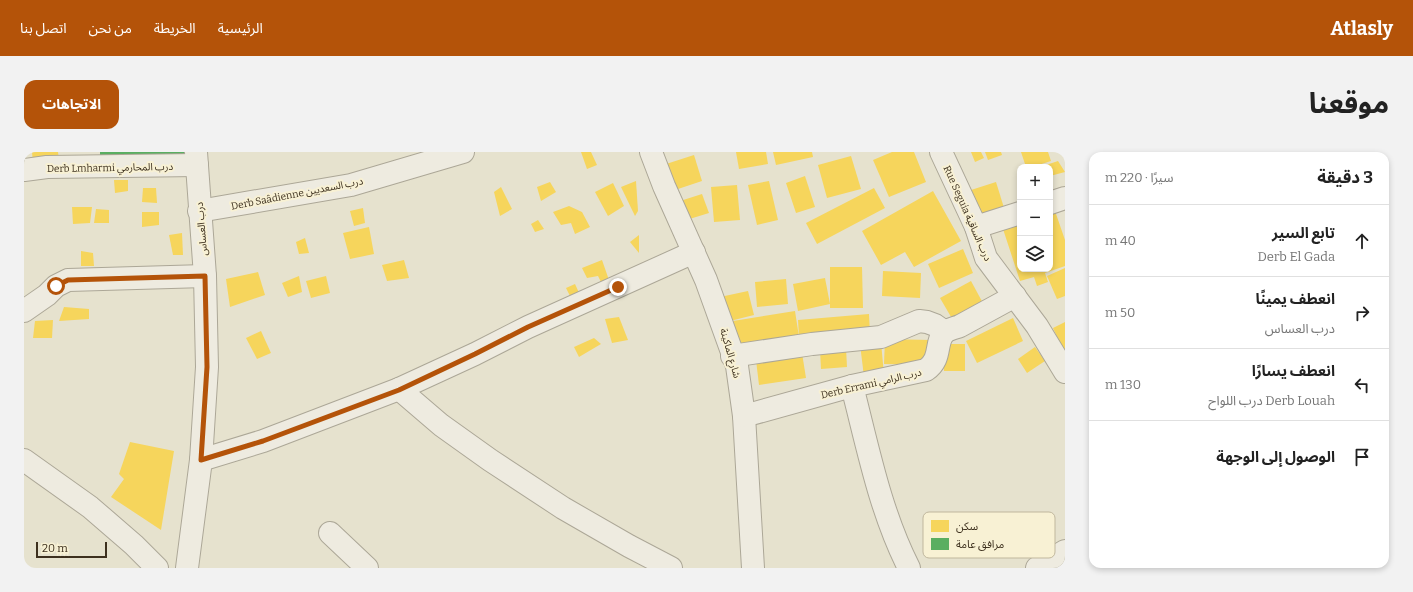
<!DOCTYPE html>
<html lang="ar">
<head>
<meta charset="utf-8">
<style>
	body { margin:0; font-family:Bitter,"Noto Sans Arabic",serif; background:#f2f2f2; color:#222; direction:rtl }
	.controls { position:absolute; right:12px; top:12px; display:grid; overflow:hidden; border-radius:8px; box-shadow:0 2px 6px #0003 }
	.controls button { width:36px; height:36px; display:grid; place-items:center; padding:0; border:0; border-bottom:1px solid #e0e0e0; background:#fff; color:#222; font:20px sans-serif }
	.scale { position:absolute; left:12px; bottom:10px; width:71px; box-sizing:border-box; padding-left:4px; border:2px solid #3d301e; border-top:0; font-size:11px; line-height:14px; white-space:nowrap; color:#3d301e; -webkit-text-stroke:3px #f8f1d4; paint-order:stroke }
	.stop { position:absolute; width:12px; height:12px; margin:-9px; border:3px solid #b45309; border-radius:50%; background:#fff }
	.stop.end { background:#b45309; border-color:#fff; box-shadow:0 1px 4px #0008 }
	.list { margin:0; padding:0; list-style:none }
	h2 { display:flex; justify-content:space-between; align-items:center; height:52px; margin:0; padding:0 16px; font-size:17px }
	h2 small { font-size:13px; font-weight:400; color:#767676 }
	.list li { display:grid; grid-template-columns:26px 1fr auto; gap:12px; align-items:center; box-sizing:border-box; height:72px; padding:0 16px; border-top:1px solid #e0e0e0 }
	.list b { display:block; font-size:15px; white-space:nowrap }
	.list p { margin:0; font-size:13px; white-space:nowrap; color:#767676 }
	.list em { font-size:13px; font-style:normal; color:#767676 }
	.icon { flex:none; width:22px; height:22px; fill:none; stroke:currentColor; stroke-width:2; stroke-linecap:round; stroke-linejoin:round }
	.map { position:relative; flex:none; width:1041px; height:416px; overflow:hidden; direction:ltr; border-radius:12px }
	header { display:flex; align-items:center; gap:24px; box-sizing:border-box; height:56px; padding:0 20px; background:#b45309; color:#fff }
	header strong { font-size:19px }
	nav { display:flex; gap:22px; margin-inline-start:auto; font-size:14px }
	.intro { display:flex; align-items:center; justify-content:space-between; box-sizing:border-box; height:96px; padding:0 24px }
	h1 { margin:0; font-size:28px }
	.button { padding:10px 18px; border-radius:12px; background:#b45309; color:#fff; font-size:14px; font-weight:700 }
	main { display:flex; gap:24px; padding:0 24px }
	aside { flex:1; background:#fff; border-radius:12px; box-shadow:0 2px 6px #0003 }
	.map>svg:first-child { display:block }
</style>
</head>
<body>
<header>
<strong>Atlasly</strong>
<nav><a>الرئيسية</a><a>الخريطة</a><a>من نحن</a><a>اتصل بنا</a></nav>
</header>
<div class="intro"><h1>موقعنا</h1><a class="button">الاتجاهات</a></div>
<main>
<aside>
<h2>3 دقيقة<small>سيرًا · 220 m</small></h2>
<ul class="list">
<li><svg class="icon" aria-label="ahead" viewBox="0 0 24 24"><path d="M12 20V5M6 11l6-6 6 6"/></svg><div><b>تابع السير</b><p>Derb El Gada</p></div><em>40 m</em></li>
<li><svg class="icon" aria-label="right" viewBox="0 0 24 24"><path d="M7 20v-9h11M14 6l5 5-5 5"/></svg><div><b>انعطف يمينًا</b><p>درب العساس</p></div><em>50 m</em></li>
<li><svg class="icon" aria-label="left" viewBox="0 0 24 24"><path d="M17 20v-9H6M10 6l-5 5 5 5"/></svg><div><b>انعطف يسارًا</b><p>Derb Louah درب اللواح</p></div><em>130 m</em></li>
<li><svg class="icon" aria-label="arrive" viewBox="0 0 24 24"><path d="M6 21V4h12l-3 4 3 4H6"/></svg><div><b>الوصول إلى الوجهة</b></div></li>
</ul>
</aside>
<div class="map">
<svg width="1041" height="416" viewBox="0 0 1041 416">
	<rect width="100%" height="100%" fill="#e6e2ce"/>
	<g fill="#f6d55c">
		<path d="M 8,0 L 34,0 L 35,8 L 9,11 Z"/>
		<path d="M 557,0 L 567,0 L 573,13 L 563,17 Z"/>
		<path d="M 712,0 L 742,0 L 744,12 L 715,17 Z"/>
		<path d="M 749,0 L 788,0 L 789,5 L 752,13 Z"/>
		<path d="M 868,0 L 890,0 L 902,30 L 865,45 L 849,8 Z"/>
		<path d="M 947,0 L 957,0 L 960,6 L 951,10 Z"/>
		<path d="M 961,0 L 977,0 L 978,3 L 964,8 Z"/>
		<path d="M 997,0 L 1024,0 L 1027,9 L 1008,15 L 1002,15 Z"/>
		<path d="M 670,3 L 678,29 L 648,39 L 639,13 Z"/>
		<path d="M 827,4 L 837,37 L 803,46 L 794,13 Z"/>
		<path d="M 1034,9 L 1041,20 L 1026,24 L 1026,15 L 1016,15 Z"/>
		<path d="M 781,24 L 791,55 L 772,61 L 762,31 Z"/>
		<path d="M 90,28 L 104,28 L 104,39 L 91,41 Z"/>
		<path d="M 612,29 L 614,59 L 611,64 L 597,35 Z"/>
		<path d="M 745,29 L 754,68 L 733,73 L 724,33 Z"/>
		<path d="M 526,30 L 532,40 L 517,49 L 513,35 Z"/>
		<path d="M 972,30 L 981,59 L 957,67 L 947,38 Z"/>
		<path d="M 589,31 L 600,54 L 584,64 L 571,40 Z"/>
		<path d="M 713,33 L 716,68 L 690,70 L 687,35 Z"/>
		<path d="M 477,35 L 488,57 L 476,64 L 470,40 Z"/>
		<path d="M 119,36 L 132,36 L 133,51 L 118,50 Z"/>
		<path d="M 850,36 L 861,56 L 793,92 L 782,71 Z"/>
		<path d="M 909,39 L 937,89 L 890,115 L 881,100 L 857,113 L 838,79 Z"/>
		<path d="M 678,42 L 685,61 L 659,69 L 653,50 Z"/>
		<path d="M 545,54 L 558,60 L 566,75 L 551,82 L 547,71 L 537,73 L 529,60 Z"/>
		<path d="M 48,55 L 68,55 L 66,71 L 49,72 Z"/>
		<path d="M 339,56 L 341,71 L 330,74 L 326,59 Z"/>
		<path d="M 72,57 L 85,58 L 85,71 L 70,71 Z"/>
		<path d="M 1031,59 L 1041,88 L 1041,114 L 1021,121 L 1024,130 L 1013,134 L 1010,125 L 996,129 L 979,77 L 996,71 L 996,117 L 1026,117 L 1026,61 Z"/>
		<path d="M 118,60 L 135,60 L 135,73 L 118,75 Z"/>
		<path d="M 514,68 L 520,77 L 511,80 L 507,72 Z"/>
		<path d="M 345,75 L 350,102 L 326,107 L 319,81 Z"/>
		<path d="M 158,81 L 159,103 L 149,103 L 145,83 Z"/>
		<path d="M 615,83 L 615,101 L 606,90 Z"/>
		<path d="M 281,86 L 285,101 L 275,102 L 272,90 Z"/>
		<path d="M 939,97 L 949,121 L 915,136 L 904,112 Z"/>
		<path d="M 57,99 L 69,101 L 70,114 L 57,114 Z"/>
		<path d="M 380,108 L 385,126 L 363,129 L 358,113 Z"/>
		<path d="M 578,108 L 586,131 L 579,134 L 574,124 L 563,126 L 558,116 Z"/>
		<path d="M 806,115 L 838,115 L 839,156 L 806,156 Z"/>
		<path d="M 1041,116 L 1041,144 L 1033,147 L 1023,124 Z"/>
		<path d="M 859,119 L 897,121 L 896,146 L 858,144 Z"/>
		<path d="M 234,120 L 241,143 L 206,155 L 202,127 Z"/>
		<path d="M 275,124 L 278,140 L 264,145 L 258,131 Z"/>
		<path d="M 302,124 L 306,141 L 287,146 L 282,129 Z"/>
		<path d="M 801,126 L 806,152 L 774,159 L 769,132 Z"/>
		<path d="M 762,127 L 764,152 L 733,155 L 731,130 Z"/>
		<path d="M 947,129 L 960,153 L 930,170 L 916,146 Z"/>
		<path d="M 551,132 L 556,143 L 547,146 L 542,136 Z"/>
		<path d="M 724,139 L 730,163 L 702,170 L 696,145 Z"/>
		<path d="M 40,155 L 65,157 L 65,167 L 35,169 Z"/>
		<path d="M 771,159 L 775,185 L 774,168 L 845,162 L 846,182 L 714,198 L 709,169 Z"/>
		<path d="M 595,165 L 604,188 L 588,191 L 581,167 Z"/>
		<path d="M 989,166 L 999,189 L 953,211 L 942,189 Z"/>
		<path d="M 29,168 L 28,186 L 9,186 L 11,169 Z"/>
		<path d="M 1041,170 L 1041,215 L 1036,191 L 1029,176 Z"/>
		<path d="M 237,179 L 247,201 L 233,207 L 222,186 Z"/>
		<path d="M 570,186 L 577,192 L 555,205 L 550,195 Z"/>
		<path d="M 861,187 L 906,188 L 906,213 L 860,212 Z"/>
		<path d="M 857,190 L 860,223 L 840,225 L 836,192 Z"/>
		<rect x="920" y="192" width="21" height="27"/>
		<path d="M 1011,195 L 1021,209 L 1003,221 L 994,207 Z"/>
		<path d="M 822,196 L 823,215 L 797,217 L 796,198 Z"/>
		<path d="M 778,201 L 782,226 L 735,233 L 732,208 Z"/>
		<path d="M 106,290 L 150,299 L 137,378 L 87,345 L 100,327 L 95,322 Z"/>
	</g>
	<path fill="#5aae61" d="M 76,0 L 167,0 L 170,9 L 76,10 Z"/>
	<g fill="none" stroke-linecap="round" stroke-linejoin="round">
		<g stroke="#aca797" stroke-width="24">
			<g id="minor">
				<path d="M 627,0 L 640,34 L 682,128 L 713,214 L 720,264 L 729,416"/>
				<path d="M 917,0 L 952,75 L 962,106 L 1013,174 L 1041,220"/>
				<path d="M 0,18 L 23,15 L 173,13"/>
				<path d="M 1026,51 L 1041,46"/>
				<path d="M 175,59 L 327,33 L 439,0"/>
				<path d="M 952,75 L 996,61"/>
				<path d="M 0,159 L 23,143 L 32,134 L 44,128 L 181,124"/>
				<path d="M 708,204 L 788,192 L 857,185 L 895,169 L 903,170 L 911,173 L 921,180"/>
				<path d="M 828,234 C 844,296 856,359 885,416"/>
				<path d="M 375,237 L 417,273 L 466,308 L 539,356 L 605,394 L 647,416"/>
				<path d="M 720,264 L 828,234 L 902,218 C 919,206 910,190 921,180 C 925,177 931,176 936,174 C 954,164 973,154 991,144"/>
				<path d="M 0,308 L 66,355 L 110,393 L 133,416"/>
				<path d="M 177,308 L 239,289 L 375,237 L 451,202 L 504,175 L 670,100"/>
				<path d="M 306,381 L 343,416"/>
				<path d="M 163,416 L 177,308 L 183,215 L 181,124 L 172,0"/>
				<path d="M 1013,416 L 1041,399"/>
			</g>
		</g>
		<use href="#minor" stroke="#eeebe0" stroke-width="22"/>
	</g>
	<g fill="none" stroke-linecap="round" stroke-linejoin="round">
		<path stroke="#b45309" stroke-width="5" d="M 32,134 L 44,128 L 181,124 L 183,215 L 177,308 L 239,289 L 375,238 L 451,202 L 504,175 L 594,135"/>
	</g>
	<g text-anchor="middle" stroke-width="4" stroke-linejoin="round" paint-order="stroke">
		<g font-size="10" fill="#3d301e" stroke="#f8f1d4">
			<text transform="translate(86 15) rotate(-1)" y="4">Derb Lmharmi درب المحارمي</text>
			<text transform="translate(273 41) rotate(-11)" y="4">Derb Saâdienne درب السعديين</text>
			<text transform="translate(944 61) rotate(66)" y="4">Rue Seguia درب الساقية</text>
			<text transform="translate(177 77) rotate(-95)" y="4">درب العساس</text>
			<text transform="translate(707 201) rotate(74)" y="4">شارع الماكينة</text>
			<text transform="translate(847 231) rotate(-13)" y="4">Derb Errami درب الرامي</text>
		</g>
	</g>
	<rect x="899" y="360" width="132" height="46" rx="6" fill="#f8f1d4" stroke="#c0b79d" stroke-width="1"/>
	<rect x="907" y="368" width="18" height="12" fill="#f6d55c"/>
	<rect x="907" y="386" width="18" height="12" fill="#5aae61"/>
	<g font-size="11" fill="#3d301e">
		<text x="932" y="378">سكن</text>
		<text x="932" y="396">مرافق عامة</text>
	</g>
</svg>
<div class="controls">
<button>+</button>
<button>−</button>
<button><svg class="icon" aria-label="layers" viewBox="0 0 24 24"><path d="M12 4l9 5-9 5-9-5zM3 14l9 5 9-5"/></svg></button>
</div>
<div class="scale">20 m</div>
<div class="stop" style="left:32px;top:134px"></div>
<div class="stop end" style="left:594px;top:135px"></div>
</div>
</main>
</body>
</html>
